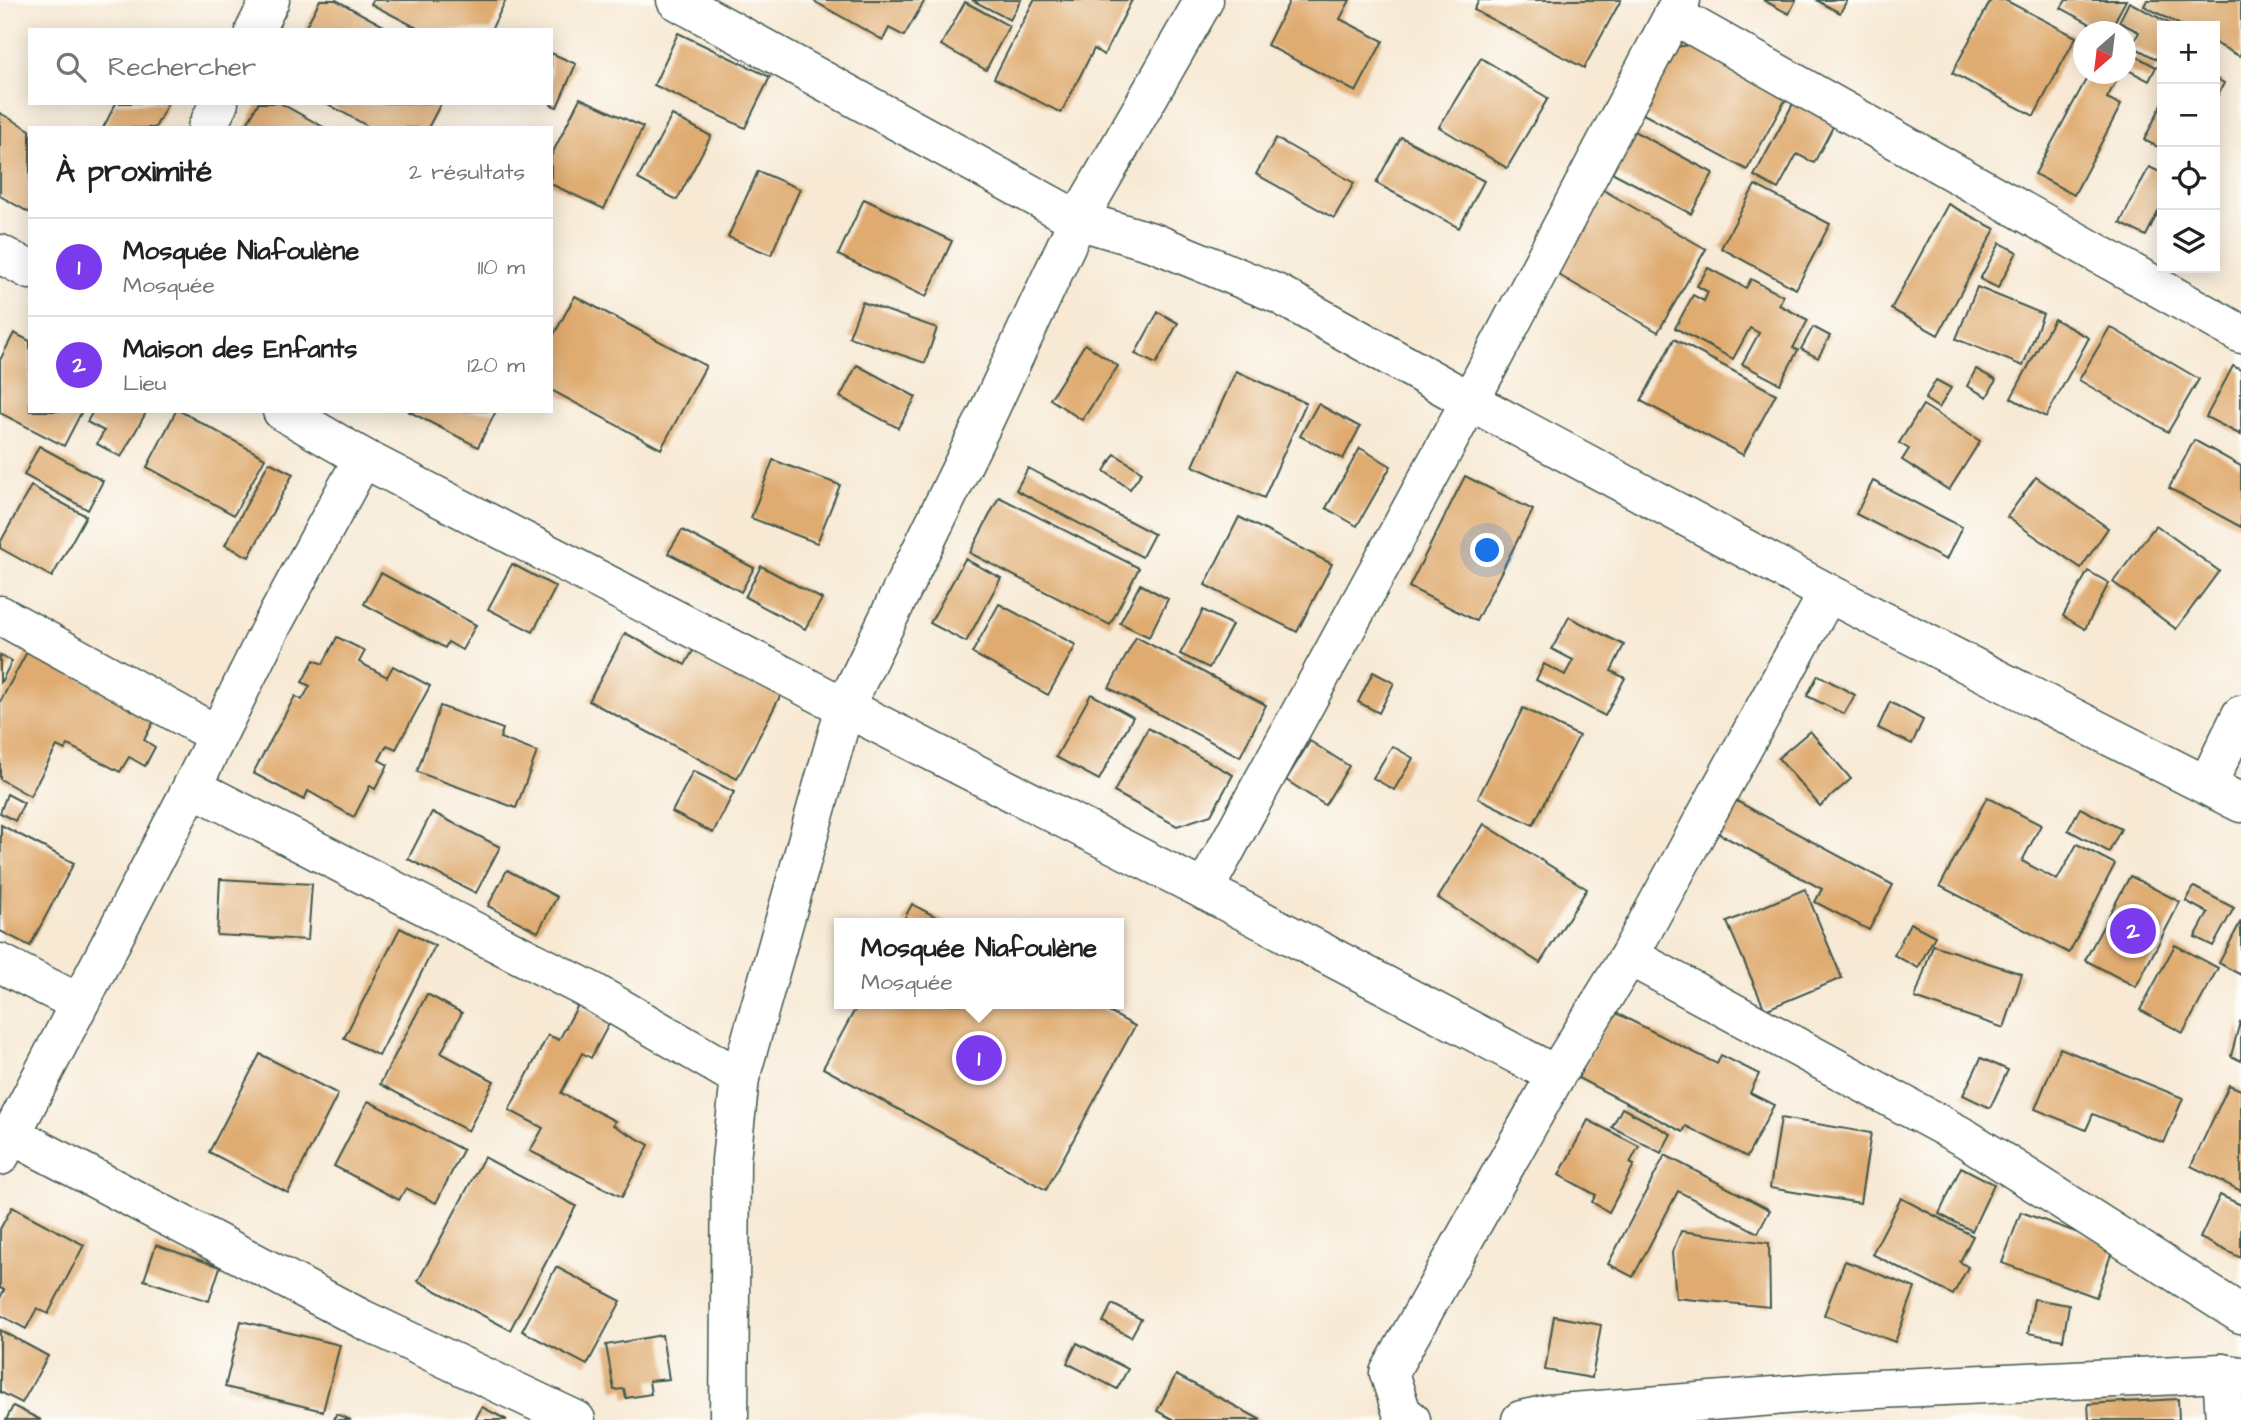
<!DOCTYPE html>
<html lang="fr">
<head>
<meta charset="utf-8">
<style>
	body { margin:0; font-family:"Architects Daughter",sans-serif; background:#f6f6f6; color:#222 }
	.controls { position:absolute; right:21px; top:21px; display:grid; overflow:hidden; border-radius:0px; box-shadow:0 4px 18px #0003 }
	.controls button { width:63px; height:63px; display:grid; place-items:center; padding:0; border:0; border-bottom:2px solid #e0e0e0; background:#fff; color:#222; font:35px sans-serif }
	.compass { position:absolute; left:2073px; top:21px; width:63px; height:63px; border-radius:50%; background:#fff; box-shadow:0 4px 18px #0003; rotate:208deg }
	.you { position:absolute; left:1488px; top:551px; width:24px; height:24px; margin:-18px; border:5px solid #fff; border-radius:50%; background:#1a73e8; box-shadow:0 0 0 10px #1a73e833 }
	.badge { display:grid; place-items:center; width:46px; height:46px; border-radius:50%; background:#7c3aed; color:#fff; font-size:23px; font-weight:700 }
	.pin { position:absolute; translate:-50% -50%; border:4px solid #fff; box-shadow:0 2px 7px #0006 }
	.popup { position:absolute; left:834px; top:918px; width:290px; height:91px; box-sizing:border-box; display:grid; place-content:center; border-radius:0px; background:#fff; filter:drop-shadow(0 2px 5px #0005); font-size:23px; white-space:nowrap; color:#767676 }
	.popup b { font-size:26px; color:#222 }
	.popup::after { content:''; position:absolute; left:50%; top:100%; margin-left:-14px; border:14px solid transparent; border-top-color:#fff }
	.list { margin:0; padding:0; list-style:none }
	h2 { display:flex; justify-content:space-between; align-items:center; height:91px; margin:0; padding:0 28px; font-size:30px }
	h2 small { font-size:23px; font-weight:400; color:#767676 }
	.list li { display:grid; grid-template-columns:46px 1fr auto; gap:21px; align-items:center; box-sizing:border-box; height:98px; padding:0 28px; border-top:2px solid #e0e0e0 }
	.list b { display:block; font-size:26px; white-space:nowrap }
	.list p { margin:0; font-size:23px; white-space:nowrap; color:#767676 }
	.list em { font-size:23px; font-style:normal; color:#767676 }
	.icon { flex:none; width:38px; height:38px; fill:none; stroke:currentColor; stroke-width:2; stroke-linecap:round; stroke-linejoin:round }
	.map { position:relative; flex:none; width:2241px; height:1420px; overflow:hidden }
	.search { position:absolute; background:#fff; box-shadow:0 4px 18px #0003; left:28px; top:28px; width:525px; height:77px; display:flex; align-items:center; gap:18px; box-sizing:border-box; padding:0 24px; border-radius:0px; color:#767676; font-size:26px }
	.panel { position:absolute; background:#fff; box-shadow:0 4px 18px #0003; left:28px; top:126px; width:525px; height:287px; border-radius:0px }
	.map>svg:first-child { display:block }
</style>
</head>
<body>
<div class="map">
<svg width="2241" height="1420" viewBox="0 0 2241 1420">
	<rect width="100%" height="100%" fill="#fdfcf7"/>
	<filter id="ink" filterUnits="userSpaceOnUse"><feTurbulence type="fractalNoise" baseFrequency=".0143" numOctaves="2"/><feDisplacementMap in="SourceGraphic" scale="14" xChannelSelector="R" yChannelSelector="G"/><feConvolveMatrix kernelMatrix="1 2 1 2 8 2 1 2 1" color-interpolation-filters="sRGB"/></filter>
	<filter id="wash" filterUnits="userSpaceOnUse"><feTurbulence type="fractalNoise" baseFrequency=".00686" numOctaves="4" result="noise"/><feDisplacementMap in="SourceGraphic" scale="28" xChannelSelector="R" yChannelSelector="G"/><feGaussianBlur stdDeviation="1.57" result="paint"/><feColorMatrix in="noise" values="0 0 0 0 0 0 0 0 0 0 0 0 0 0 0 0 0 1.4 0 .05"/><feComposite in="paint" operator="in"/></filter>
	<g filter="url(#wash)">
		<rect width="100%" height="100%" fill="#f7e9d4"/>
		<g id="blocks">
			<g fill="#dfab6f">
				<path d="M 320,0 L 336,0 L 391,30 L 304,30 Z"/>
				<path d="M 373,0 L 506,0 L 491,30 L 421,30 L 371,4 Z"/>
				<path d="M 812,0 L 925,0 L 904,36 L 889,28 L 883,40 Z"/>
				<path d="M 972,0 L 1021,0 L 1010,20 Z"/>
				<path d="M 1034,0 L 1132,0 L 1104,55 L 1094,49 L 1061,113 L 994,78 Z"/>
				<path d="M 1290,0 L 1350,0 L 1340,19 L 1383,41 L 1356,92 L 1267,45 Z"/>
				<path d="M 1479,0 L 1621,0 L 1584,68 L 1474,10 Z"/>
				<path d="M 1763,0 L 1796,0 L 1789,14 Z"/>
				<path d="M 1816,0 L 1847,0 L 1840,13 Z"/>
				<path d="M 1991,0 L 2005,0 L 2076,37 L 2034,116 L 1952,73 Z"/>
				<path d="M 2066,0 L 2126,0 L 2109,32 L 2105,32 L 2061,8 Z"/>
				<path d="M 2147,0 L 2241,0 L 2241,53 L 2239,56 L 2215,43 L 2215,26 L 2182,26 L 2144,6 Z"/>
				<path d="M 965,2 L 1009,26 L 986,70 L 941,45 Z"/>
				<path d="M 2129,2 L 2174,26 L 2162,26 L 2162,62 L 2132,46 L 2139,32 L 2119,22 Z"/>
				<path d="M 678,33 L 770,77 L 745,128 L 654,85 Z"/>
				<path d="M 1694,44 L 1788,95 L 1747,170 L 1634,109 L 1666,49 Z"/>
				<path d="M 551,53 L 576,64 L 557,107 L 551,105 Z"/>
				<path d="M 2136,56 L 2156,67 L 2149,81 L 2128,70 Z"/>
				<path d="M 1481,58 L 1548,98 L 1507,168 L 1439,127 Z"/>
				<path d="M 2089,74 L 2120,74 L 2107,98 L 2121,105 L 2074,195 L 2035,174 Z"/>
				<path d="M 2215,78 L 2224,83 L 2215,101 Z"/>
				<path d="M 580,98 L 643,127 L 604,209 L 551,184 L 551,156 Z"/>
				<path d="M 1795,100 L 1835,123 L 1814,163 L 1797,154 L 1778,189 L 1754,176 Z"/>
				<path d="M 116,103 L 168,103 L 155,128 L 103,128 Z"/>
				<path d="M 258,103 L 280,103 L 325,128 L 245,128 Z"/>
				<path d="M 326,103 L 441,103 L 428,128 L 371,128 Z"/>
				<path d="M 2162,104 L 2162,149 L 2144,140 Z"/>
				<path d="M 0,113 L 30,130 L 30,213 L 0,196 Z"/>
				<path d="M 672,115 L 711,136 L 677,200 L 638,179 Z"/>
				<path d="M 1628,128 L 1713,173 L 1691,214 L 1606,169 Z"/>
				<path d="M 1401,137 L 1484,181 L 1459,228 L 1376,183 Z"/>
				<path d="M 1276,138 L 1354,183 L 1334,218 L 1256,174 Z"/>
				<path d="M 2149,167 L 2162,173 L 2162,204 L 2146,236 L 2120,223 Z"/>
				<path d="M 758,171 L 800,189 L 771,255 L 728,237 Z"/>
				<path d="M 1755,185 L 1830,224 L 1796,289 L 1721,248 Z"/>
				<path d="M 1598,187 L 1706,249 L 1658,332 L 1550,270 Z"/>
				<path d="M 864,199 L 952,241 L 926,297 L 838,255 Z"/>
				<path d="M 1948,204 L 1995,229 L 1938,335 L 1891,309 Z"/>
				<path d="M 2000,243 L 2017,252 L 1998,288 L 1980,279 Z"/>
				<path d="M 1708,268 L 1746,288 L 1751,279 L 1783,296 L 1779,305 L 1808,320 L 1793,348 L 1798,350 L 1780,384 L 1742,364 L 1759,333 L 1750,328 L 1733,359 L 1675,328 L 1693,295 L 1704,301 L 1708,292 L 1697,286 Z"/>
				<path d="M 1977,287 L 2043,314 L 2023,366 L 1956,339 Z"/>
				<path d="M 575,296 L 706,366 L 661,449 L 551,390 L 551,340 Z"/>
				<path d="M 862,302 L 937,328 L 925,363 L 849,337 Z"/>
				<path d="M 1158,312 L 1178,323 L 1156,364 L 1135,354 Z"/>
				<path d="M 2054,319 L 2089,338 L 2046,417 L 2011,398 Z"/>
				<path d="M 1813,327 L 1830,336 L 1818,358 L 1801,349 Z"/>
				<path d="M 2110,327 L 2199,379 L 2168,432 L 2079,380 Z"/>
				<path d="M 14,333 L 30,341 L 30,411 L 82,411 L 64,446 L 0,413 L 0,360 Z"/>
				<path d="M 1674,339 L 1776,394 L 1743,455 L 1641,401 Z"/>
				<path d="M 1085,344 L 1118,366 L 1082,420 L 1050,399 Z"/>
				<path d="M 857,365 L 916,397 L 898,428 L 840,397 Z"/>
				<path d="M 2233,366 L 2241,370 L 2241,435 L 2206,417 Z"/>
				<path d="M 1976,369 L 1996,380 L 1987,397 L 1967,386 Z"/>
				<path d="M 1236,371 L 1306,403 L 1264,498 L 1193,466 Z"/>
				<path d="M 1936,380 L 1951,388 L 1939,408 L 1925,399 Z"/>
				<path d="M 1318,404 L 1360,427 L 1343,459 L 1300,436 Z"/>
				<path d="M 1923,405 L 1980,441 L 1949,490 L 1902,460 L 1909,449 L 1899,443 Z"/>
				<path d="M 93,411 L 147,411 L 121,457 L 97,444 L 104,431 L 87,422 Z"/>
				<path d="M 176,411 L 180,411 L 265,458 L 234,515 L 147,467 Z"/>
				<path d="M 408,411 L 496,411 L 478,447 Z"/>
				<path d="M 2194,440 L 2241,466 L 2241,527 L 2169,488 Z"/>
				<path d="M 39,446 L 103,481 L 88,510 L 24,475 Z"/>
				<path d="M 1360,448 L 1391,466 L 1357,526 L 1326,508 Z"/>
				<path d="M 1115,454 L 1142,472 L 1130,489 L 1104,471 Z"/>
				<path d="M 773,460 L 840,485 L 817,543 L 751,518 Z"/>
				<path d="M 269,462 L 293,474 L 249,557 L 225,545 Z"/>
				<path d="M 1028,468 L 1154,534 L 1142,557 L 1016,490 Z"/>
				<path d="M 1465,476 L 1533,510 L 1476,621 L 1409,587 Z"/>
				<path d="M 2036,477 L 2108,528 L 2081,568 L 2007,517 Z"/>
				<path d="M 1873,481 L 1962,527 L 1946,560 L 1856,514 Z"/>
				<path d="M 31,486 L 86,516 L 52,577 L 0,548 L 0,543 Z"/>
				<path d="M 999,497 L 1139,568 L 1110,625 L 970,553 Z"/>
				<path d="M 1239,517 L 1332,564 L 1297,632 L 1205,585 Z"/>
				<path d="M 2156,525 L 2219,571 L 2176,629 L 2113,582 Z"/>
				<path d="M 682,530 L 754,568 L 741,592 L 668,553 Z"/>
				<path d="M 965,559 L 1001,578 L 966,642 L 930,623 Z"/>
				<path d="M 512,564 L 556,587 L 533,632 L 488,609 Z"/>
				<path d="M 761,566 L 822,599 L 805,629 L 745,597 Z"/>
				<path d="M 2088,571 L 2109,583 L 2085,629 L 2063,616 Z"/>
				<path d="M 381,573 L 476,625 L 462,650 L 448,642 L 445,648 L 364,604 Z"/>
				<path d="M 1140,584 L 1168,599 L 1149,637 L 1120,623 Z"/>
				<path d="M 999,604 L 1076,645 L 1048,695 L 972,653 Z"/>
				<path d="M 1203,610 L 1232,625 L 1209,668 L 1180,654 Z"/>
				<path d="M 1569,617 L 1624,645 L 1611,671 L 1625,678 L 1605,716 L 1536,680 L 1544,664 L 1565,675 L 1573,660 L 1552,649 Z"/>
				<path d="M 625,633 L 685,665 L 700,638 L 787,683 L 737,779 L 589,701 Z"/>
				<path d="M 337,637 L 365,651 L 359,662 L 387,677 L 393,666 L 430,686 L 396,749 L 387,745 L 379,760 L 388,765 L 375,789 L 370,786 L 354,817 L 308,791 L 304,800 L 253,773 L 295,696 L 302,700 L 310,686 L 302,682 L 314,660 L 323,664 Z"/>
				<path d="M 1136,637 L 1266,705 L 1240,757 L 1109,688 Z"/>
				<path d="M 28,650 L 155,719 L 144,740 L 155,747 L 145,766 L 129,757 L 120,772 L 68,745 L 65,750 L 57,746 L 30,796 L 0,779 L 0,702 Z"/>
				<path d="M 0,655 L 12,661 L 0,684 Z"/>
				<path d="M 1373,672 L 1394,683 L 1379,713 L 1358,702 Z"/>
				<path d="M 1818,675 L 1855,695 L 1844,714 L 1807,696 Z"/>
				<path d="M 1091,694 L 1133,717 L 1099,780 L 1056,757 Z"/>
				<path d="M 1890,702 L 1923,720 L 1912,744 L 1878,728 Z"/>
				<path d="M 440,706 L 503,729 L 500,738 L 537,752 L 516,808 L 417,772 Z"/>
				<path d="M 1523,708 L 1579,736 L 1533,825 L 1478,798 Z"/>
				<path d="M 1148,728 L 1233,775 L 1211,815 L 1177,826 L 1114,792 Z"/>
				<path d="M 1810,731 L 1851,779 L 1820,806 L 1778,758 Z"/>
				<path d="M 1310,741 L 1349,766 L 1325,805 L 1286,780 Z"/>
				<path d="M 1392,746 L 1413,758 L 1394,790 L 1373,778 Z"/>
				<path d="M 693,771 L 734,792 L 713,833 L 672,812 Z"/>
				<path d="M 7,794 L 24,803 L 15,821 L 0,813 Z"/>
				<path d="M 1987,797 L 2041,825 L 2022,861 L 2057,880 L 2077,844 L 2115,864 L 2069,953 L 1940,886 Z"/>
				<path d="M 1731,798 L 1893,885 L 1869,930 L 1815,902 L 1822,889 L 1714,831 Z"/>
				<path d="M 2080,808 L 2121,829 L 2109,852 L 2068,830 Z"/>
				<path d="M 432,812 L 500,847 L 476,893 L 408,859 Z"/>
				<path d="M 1484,824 L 1587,889 L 1540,963 L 1438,898 Z"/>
				<path d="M 1,825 L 74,863 L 30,946 L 0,931 Z"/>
				<path d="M 507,870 L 557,897 L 538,932 L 488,906 Z"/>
				<path d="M 2130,876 L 2180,902 L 2136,987 L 2085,960 Z"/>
				<path d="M 220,879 L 312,884 L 308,940 L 217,935 Z"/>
				<path d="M 2194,887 L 2234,908 L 2213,946 L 2195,937 L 2208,913 L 2186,901 Z"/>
				<path d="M 1805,889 L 1842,978 L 1765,1010 L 1727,922 Z"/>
				<path d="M 912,904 L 947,923 L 902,923 Z"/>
				<path d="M 2241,921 L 2241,975 L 2219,963 Z"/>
				<path d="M 1910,923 L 1935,936 L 1918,968 L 1894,955 Z"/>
				<path d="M 400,928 L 435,946 L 379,1056 L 344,1038 Z"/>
				<path d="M 1933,945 L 2022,974 L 2004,1028 L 1915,998 Z"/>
				<path d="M 2175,945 L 2218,968 L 2183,1033 L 2140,1010 Z"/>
				<path d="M 427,994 L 462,1013 L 441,1053 L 494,1081 L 468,1131 L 380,1084 Z"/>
				<path d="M 858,1004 L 1094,1004 L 1135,1026 L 1046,1190 L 823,1068 Z"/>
				<path d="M 578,1005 L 610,1022 L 591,1058 L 582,1053 L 561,1093 L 615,1121 L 613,1125 L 649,1145 L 622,1197 L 530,1151 L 543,1128 L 509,1110 L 548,1035 L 559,1040 Z"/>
				<path d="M 1612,1011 L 1717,1064 L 1721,1055 L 1759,1074 L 1750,1093 L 1774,1105 L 1747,1157 L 1686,1126 L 1683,1132 L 1578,1078 Z"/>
				<path d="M 2240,1022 L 2241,1023 L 2241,1061 L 2231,1056 Z"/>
				<path d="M 2060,1048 L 2183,1098 L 2164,1143 L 2093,1114 L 2086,1130 L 2035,1109 Z"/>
				<path d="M 260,1054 L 338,1094 L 288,1193 L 209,1152 Z"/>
				<path d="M 1981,1058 L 2008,1070 L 1990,1108 L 1963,1095 Z"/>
				<path d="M 2229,1085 L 2241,1090 L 2241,1191 L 2191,1166 Z"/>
				<path d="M 368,1101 L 463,1150 L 436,1203 L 406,1188 L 399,1200 L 334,1166 Z"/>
				<path d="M 1622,1108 L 1671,1134 L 1661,1153 L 1612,1127 Z"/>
				<path d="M 1781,1118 L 1871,1133 L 1860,1203 L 1770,1188 Z"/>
				<path d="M 1588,1120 L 1639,1146 L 1630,1163 L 1634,1165 L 1609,1212 L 1592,1202 L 1596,1195 L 1559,1175 Z"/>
				<path d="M 1665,1155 L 1770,1210 L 1758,1233 L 1678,1191 L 1633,1277 L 1608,1264 Z"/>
				<path d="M 484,1157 L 576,1206 L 510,1330 L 418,1281 Z"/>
				<path d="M 1961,1167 L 1994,1184 L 1972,1231 L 1939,1214 Z"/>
				<path d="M 2220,1195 L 2241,1205 L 2241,1258 L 2200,1238 Z"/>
				<path d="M 1901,1198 L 1973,1236 L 1960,1262 L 1968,1267 L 1953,1295 L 1872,1254 Z"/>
				<path d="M 12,1207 L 84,1245 L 48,1314 L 37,1308 L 26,1329 L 0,1315 L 0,1298 L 4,1290 L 0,1288 L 0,1229 Z"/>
				<path d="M 2021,1212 L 2114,1246 L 2096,1297 L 2002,1263 Z"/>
				<path d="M 1681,1231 L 1769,1243 L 1770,1307 L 1676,1298 L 1672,1253 Z"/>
				<path d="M 156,1245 L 220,1267 L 209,1301 L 144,1280 Z"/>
				<path d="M 1845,1261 L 1915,1288 L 1895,1342 L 1824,1315 Z"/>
				<path d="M 556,1267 L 621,1301 L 587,1365 L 522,1331 Z"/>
				<path d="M 2034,1299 L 2069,1305 L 2063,1340 L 2028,1333 Z"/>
				<path d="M 1112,1304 L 1141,1319 L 1131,1337 L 1103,1322 Z"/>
				<path d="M 1554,1316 L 1601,1325 L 1592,1378 L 1545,1370 Z"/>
				<path d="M 241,1321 L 340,1345 L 323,1411 L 225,1387 Z"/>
				<path d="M 0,1330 L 48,1356 L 22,1403 L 0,1392 Z"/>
				<path d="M 662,1335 L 669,1379 L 649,1381 L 651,1394 L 626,1398 L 624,1389 L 614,1390 L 606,1345 Z"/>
				<path d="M 1077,1343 L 1128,1369 L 1117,1389 L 1067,1363 Z"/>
				<path d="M 1176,1375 L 1222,1399 L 1261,1420 L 1174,1420 L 1157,1411 Z"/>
				<path d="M 2178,1399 L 2179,1420 L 2089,1420 L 2088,1404 Z"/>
				<path d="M 13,1406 L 41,1420 L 6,1420 Z"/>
				<path d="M 482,1407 L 507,1420 L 475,1420 Z"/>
				<path d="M 336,1414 L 351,1420 L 334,1420 Z"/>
			</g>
		</g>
	</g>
	<g filter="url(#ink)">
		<use href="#blocks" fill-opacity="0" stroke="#3f574c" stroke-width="2"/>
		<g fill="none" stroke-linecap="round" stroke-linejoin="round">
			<g stroke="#3f574c" stroke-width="41">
				<g id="minor">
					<path d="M 676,0 L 1078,220 L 1155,243 L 1278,294 L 1470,401 L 1828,593 L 2241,803"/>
					<path d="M 1674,15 L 2241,334"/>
					<path d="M 255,30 L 270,0"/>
					<path d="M 207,128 L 219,103"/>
					<path d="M 0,254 L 30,270"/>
					<path d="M 282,411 L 363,458 L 845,707 L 1204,890 L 1556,1075"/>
					<path d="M 0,615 L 217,735"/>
					<path d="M 2207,785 L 2241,715"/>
					<path d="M 192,787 L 591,991 L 740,1078"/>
					<path d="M 1204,890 L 1470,401 L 1681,0"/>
					<path d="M 1629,956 L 1965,1138 L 2241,1314"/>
					<path d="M 0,963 L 79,1003"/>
					<path d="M 12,1135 L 362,1319 L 576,1420"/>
					<path d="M 0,1156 L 192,787 L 269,631 L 363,458"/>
					<path d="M 2222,1373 L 2225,1420"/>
					<path d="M 729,1420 L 731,1160 L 740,1078 L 845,707 L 986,417 L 1078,220 L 1204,0"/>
					<path d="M 1411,1420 L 1402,1413 L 1389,1373 L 1556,1075 L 1629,956 L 1828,593"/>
					<path d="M 1521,1420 L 1548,1414 L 1836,1391 L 2222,1373 L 2241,1376"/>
				</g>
			</g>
			<use href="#minor" stroke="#fff" stroke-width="38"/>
		</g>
	</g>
</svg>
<div class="controls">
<button>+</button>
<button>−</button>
<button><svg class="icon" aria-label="locate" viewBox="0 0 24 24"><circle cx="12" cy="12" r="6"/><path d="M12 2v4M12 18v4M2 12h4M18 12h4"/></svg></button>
<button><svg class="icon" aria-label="layers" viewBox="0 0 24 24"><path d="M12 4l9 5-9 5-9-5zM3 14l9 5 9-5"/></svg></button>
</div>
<svg class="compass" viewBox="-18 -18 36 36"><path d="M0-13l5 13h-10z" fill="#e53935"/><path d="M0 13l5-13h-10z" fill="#767676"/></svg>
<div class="you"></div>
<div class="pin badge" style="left:979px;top:1058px">1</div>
<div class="popup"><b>Mosquée Niafoulène</b>Mosquée</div>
<div class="pin badge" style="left:2133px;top:931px">2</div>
<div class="search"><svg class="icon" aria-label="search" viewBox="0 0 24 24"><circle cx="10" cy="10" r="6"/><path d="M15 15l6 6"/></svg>Rechercher</div>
<section class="panel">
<h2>À proximité<small>2 résultats</small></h2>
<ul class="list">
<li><span class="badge">1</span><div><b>Mosquée Niafoulène</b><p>Mosquée</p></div><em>110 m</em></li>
<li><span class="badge">2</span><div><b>Maison des Enfants</b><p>Lieu</p></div><em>120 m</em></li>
</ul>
</section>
</div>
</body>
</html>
